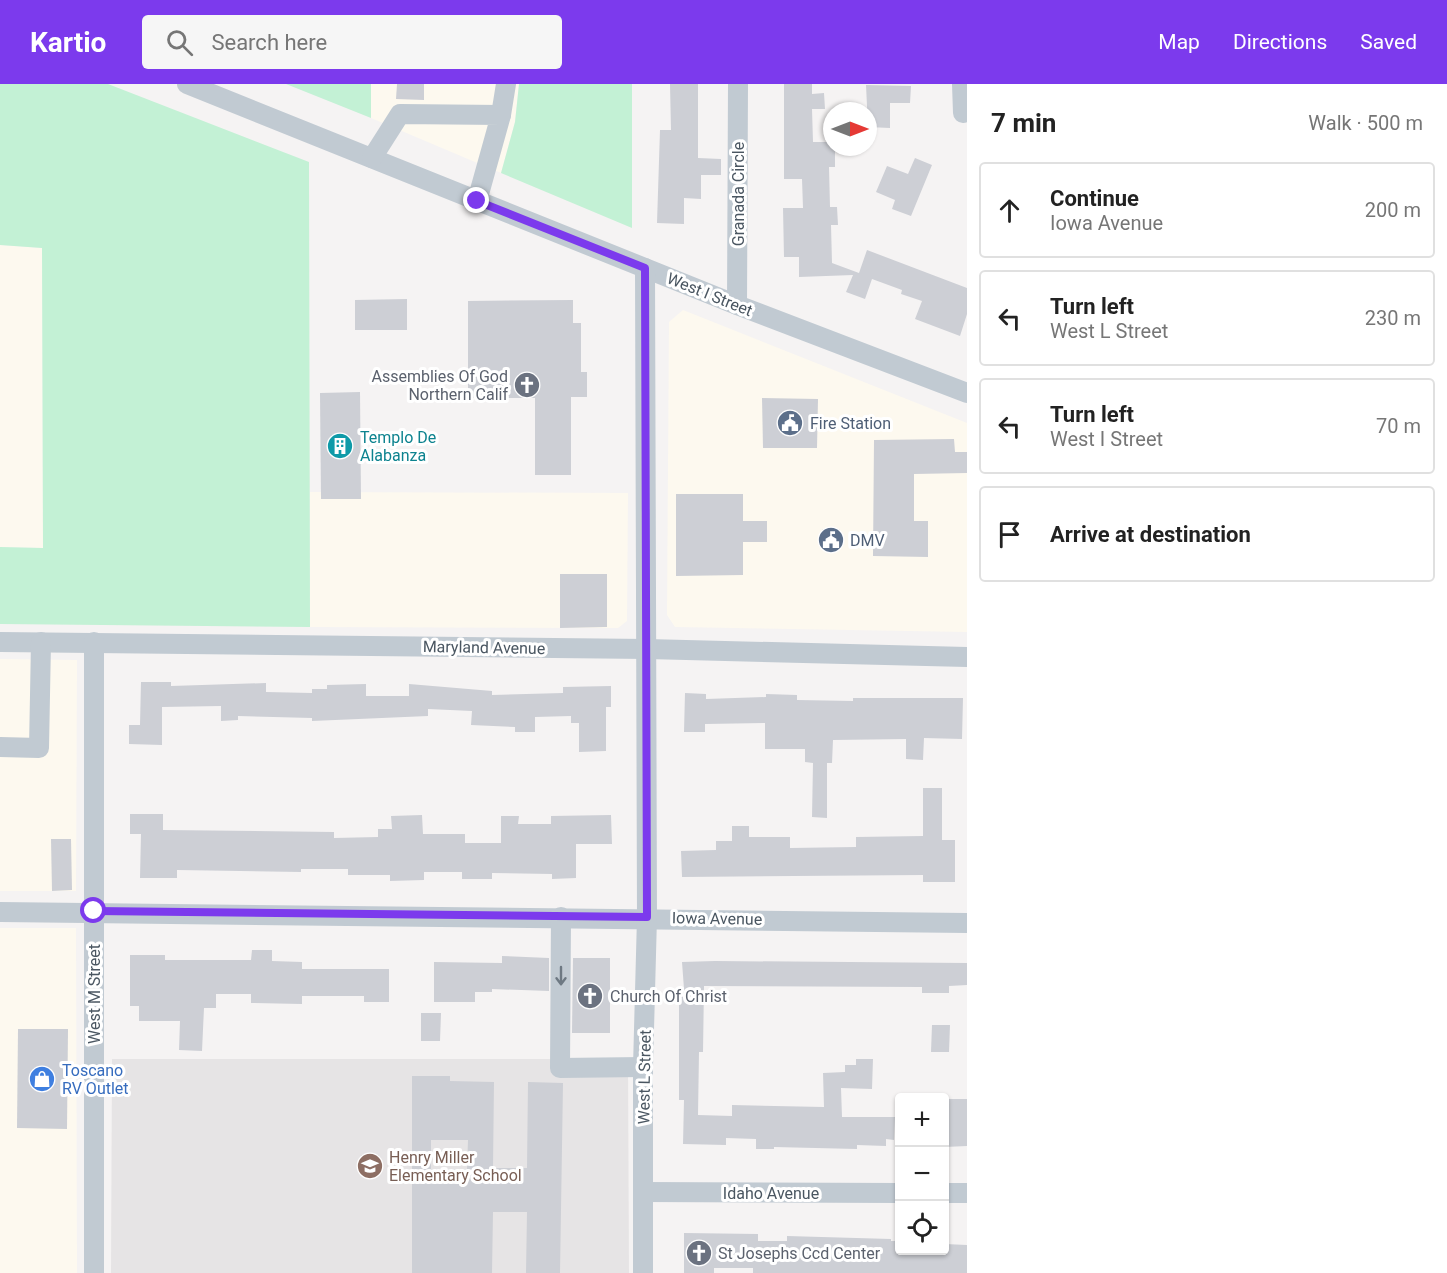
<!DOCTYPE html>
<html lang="en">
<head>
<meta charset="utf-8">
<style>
	body { margin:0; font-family:Roboto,sans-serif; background:#f6f6f6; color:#222 }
	.controls { position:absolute; right:18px; bottom:18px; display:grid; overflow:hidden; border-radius:6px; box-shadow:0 2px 4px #0004 }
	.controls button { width:54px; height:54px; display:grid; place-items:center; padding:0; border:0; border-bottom:2px solid #e0e0e0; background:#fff; color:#222; font:30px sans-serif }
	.compass { position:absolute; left:823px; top:18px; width:54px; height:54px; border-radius:50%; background:#fff; box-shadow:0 2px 4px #0004; rotate:90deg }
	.stop { position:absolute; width:18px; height:18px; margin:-14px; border:4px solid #7c3aed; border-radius:50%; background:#fff }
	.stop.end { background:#7c3aed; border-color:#fff; box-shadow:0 2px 6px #0008 }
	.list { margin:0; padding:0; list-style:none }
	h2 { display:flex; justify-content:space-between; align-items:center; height:78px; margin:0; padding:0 24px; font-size:26px }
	h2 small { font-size:20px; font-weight:400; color:#767676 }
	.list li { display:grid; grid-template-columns:39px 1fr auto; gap:18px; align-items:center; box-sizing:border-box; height:96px; margin:0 12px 12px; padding:0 12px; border:2px solid #e0e0e0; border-radius:6px }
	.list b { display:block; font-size:22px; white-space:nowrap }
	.list p { margin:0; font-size:20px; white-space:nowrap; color:#767676 }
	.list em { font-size:20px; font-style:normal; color:#767676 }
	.icon { flex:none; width:33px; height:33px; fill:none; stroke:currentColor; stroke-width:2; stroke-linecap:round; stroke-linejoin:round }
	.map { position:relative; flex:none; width:967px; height:1189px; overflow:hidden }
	header { display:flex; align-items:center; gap:36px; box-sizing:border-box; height:84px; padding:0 30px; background:#7c3aed; color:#fff }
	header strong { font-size:28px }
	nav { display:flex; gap:33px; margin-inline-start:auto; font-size:21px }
	.search { width:420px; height:54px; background:#f6f6f6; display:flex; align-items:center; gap:15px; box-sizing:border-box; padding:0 21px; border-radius:6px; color:#767676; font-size:22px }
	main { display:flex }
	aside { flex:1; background:#fff }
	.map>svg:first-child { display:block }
</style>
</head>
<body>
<header>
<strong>Kartio</strong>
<div class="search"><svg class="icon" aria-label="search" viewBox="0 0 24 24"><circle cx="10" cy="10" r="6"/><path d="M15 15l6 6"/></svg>Search here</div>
<nav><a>Map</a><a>Directions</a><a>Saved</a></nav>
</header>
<main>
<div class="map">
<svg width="967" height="1189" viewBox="0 0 967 1189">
	<rect width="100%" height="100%" fill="#f5f3f3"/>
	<g fill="#fdf9ef">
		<path d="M 371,0 L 519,0 L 515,38 L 501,89 L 371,34 Z"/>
		<path d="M 0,161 L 42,164 L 43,464 L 0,463 Z"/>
		<path d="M 683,226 L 967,339 L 967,548 L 675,543 L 667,531 L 669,238 Z"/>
		<path d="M 310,408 L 628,409 L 627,537 L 618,544 L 310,543 Z"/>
		<path d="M 0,575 L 77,576 L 76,807 L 0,807 Z"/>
		<path d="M 0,844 L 76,844 L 77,1189 L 0,1189 Z"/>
	</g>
	<path fill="#e6e4e5" d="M 112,975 L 628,975 L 629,1189 L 111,1189 Z"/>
	<g fill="#c3f1d5">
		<path d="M 0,0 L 108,0 L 309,78 L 310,543 L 0,540 L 0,463 L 43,464 L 42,164 L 0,161 Z"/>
		<path d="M 286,0 L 371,0 L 371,34 Z"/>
		<path d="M 519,0 L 632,0 L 632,144 L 501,89 L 515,38 Z"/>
	</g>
	<g fill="#cdcfd5" fill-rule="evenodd">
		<path d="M 397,0 L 424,0 L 424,16 L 396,15 Z"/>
		<path d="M 670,0 L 698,0 L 698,74 L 721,75 L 721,91 L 701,91 L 701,115 L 684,114 L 684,140 L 657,139 L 660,46 L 671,46 Z"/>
		<path d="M 784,0 L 812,0 L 812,10 L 824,9 L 825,25 L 812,25 L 813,58 L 832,58 L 832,63 L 835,63 L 835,83 L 829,83 L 830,123 L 837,123 L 838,141 L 831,141 L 832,179 L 859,189 L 867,166 L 967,204 L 967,230 L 960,252 L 915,235 L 922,217 L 901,210 L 902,206 L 872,195 L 865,215 L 846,208 L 853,191 L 799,193 L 799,173 L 784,173 L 783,124 L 803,124 L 802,95 L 784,95 Z"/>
		<path d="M 866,1 L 911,2 L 910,19 L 890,19 L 890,44 L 868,43 Z"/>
		<path d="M 915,74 L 932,81 L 911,132 L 892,125 L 895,116 L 876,108 L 887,82 L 908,90 Z"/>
		<path d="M 407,215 L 407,246 L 355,246 L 355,216 Z"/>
		<path d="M 573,216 L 573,239 L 581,239 L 581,288 L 587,288 L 587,313 L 571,313 L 571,391 L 535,391 L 535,314 L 468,314 L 468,217 Z"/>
		<path d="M 360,308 L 361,415 L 321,415 L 320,309 Z"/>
		<path d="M 762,314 L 818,315 L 817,364 L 763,364 Z"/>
		<path d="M 954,355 L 955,368 L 967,368 L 967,389 L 914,390 L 914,437 L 928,437 L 928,473 L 873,472 L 874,356 Z"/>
		<path d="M 676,410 L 743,410 L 743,437 L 767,437 L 767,458 L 743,458 L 743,491 L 676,492 Z"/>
		<path d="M 560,490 L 607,490 L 607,543 L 560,544 Z"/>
		<path d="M 141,598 L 171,598 L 171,602 L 266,599 L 266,608 L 312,609 L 312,605 L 327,605 L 327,601 L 366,600 L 366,612 L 409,612 L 409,600 L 492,607 L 492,611 L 563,609 L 563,603 L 611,602 L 611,623 L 606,623 L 606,667 L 579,668 L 579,639 L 571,639 L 571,632 L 535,633 L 535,648 L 515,648 L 515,643 L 471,641 L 472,627 L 428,625 L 428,632 L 312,637 L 312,634 L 238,632 L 238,636 L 221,637 L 221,622 L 162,623 L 162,661 L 129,660 L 129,641 L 140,641 Z"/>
		<path d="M 685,609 L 706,610 L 706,615 L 766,613 L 766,610 L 797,611 L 797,616 L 853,617 L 853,614 L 963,614 L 962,655 L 924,654 L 923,676 L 906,675 L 906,655 L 833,656 L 832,679 L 827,679 L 827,734 L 812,733 L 813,679 L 805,678 L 805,665 L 765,665 L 765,639 L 705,640 L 705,648 L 684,648 Z"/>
		<path d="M 923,704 L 942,704 L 942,756 L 955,756 L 955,798 L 923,798 L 923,791 L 682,793 L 681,767 L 716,766 L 716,757 L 732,757 L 732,742 L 749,742 L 749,753 L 790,753 L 790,764 L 856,763 L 856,753 L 923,752 Z"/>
		<path d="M 130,730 L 163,730 L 163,746 L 334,748 L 334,754 L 378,753 L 378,745 L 392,745 L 391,732 L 422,731 L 423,750 L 465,750 L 465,759 L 501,759 L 501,732 L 519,732 L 518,740 L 551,740 L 551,732 L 611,731 L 612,760 L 576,760 L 576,794 L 552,795 L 552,790 L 492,789 L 492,795 L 462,795 L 462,788 L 424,788 L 424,796 L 390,797 L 390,791 L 348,791 L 348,785 L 301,785 L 301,788 L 177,786 L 177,794 L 140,794 L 141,750 L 130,750 Z"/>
		<path d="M 51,755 L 71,755 L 72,806 L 52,807 Z"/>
		<path d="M 252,866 L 272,866 L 272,877 L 302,878 L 302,885 L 389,885 L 389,918 L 364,918 L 364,912 L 302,912 L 302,920 L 251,919 L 251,910 L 216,910 L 216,924 L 204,924 L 202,967 L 179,966 L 180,937 L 139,937 L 139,922 L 130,922 L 130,871 L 165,871 L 165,876 L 251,876 Z"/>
		<path d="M 502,872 L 549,874 L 549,907 L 492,905 L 492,908 L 475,908 L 475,918 L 434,918 L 434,878 L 502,879 Z"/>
		<path d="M 573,874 L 610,874 L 610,949 L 572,949 Z"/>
		<path d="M 715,877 L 967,879 L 967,901 L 949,902 L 949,909 L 922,909 L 922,903 L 704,902 L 703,968 L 699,968 L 698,1031 L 732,1032 L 732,1021 L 824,1023 L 823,989 L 845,988 L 845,981 L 856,981 L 856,975 L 873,975 L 872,1005 L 841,1004 L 842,1033 L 895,1033 L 894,1056 L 886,1055 L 886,1062 L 857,1061 L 857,1065 L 774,1063 L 774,1065 L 756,1065 L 756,1055 L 726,1054 L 726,1061 L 683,1060 L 684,1016 L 679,1016 L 679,905 L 684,905 L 682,878 Z"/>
		<path d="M 421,929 L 441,929 L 440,957 L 421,957 Z"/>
		<path d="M 932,941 L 950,941 L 949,968 L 931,968 Z"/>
		<path d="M 18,945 L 68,945 L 67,1045 L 17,1044 Z"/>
		<path d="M 412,992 L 450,992 L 450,997 L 494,998 L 493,1084 L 527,1084 L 528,998 L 563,999 L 560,1189 L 526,1189 L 527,1128 L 493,1128 L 492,1189 L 412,1189 ZM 431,1056 L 468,1056 L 467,1085 L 431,1085 Z"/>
		<path d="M 945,1015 L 967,1015 L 967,1062 L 945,1063 Z"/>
		<path d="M 684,1149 L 758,1150 L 758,1157 L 787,1157 L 787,1152 L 891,1155 L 891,1157 L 900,1157 L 900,1167 L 945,1167 L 945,1160 L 967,1161 L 967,1189 L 753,1189 L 753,1184 L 714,1184 L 714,1189 L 684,1189 Z"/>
	</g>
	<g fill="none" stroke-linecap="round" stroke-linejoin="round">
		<g stroke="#c1cad2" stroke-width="20">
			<path d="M 187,0 L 737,221 L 967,309"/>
			<path d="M 962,0 L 963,29"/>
			<path d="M 501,31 L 506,0"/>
			<path d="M 372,74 L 400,30 L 501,31 L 477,117"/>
			<path d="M 737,221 L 738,0"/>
			<path d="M 0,558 L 647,565 L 967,573"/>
			<path d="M 94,558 L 94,1189"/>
			<path d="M 0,663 L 39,664 L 41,558"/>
			<path d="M 0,828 L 967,839"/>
			<path d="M 561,833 L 560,984 L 643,983"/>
			<path d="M 643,1108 L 900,1109"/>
			<path d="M 944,1109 L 967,1109"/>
			<path d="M 643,1189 L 643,983 L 647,833 L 645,184"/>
		</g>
	</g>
	<defs><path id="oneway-shaft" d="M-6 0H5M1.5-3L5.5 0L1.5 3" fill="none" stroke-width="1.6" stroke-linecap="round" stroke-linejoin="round" transform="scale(1.5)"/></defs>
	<use stroke="#6e7983" href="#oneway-shaft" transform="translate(561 892) rotate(90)"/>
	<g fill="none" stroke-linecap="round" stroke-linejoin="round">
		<path stroke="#7c3aed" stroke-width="8" d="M 94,827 L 647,833 L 645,184 L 477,117"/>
	</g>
	<defs>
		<g id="church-disc" transform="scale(1.35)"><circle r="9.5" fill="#6b7280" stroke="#fff"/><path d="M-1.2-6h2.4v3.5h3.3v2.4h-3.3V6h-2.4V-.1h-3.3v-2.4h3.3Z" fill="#fff"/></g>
		<g id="civic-disc" transform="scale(1.35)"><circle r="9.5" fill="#5c6f8a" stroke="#fff"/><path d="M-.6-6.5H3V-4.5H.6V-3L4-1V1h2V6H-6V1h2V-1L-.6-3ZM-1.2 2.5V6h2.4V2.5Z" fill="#fff"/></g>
		<g id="building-disc" transform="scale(1.35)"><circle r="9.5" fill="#0f9aa8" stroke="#fff"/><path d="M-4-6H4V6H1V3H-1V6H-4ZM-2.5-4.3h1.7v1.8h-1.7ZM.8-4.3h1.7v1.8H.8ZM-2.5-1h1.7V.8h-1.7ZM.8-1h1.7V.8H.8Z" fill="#fff"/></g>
		<g id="shop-disc" transform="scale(1.35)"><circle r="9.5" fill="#3f7fe0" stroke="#fff"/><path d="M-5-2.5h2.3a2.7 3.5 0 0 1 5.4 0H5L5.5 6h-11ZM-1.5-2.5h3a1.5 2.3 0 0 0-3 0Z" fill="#fff"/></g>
		<g id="school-disc" transform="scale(1.35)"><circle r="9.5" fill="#8d6e63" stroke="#fff"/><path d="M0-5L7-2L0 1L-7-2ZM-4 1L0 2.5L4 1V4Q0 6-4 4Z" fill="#fff"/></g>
	</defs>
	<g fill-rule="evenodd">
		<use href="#church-disc" x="527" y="301"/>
		<use href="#civic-disc" x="790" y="339"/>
		<use href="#building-disc" x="340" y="362"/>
		<use href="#civic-disc" x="831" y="456"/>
		<use href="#church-disc" x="590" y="912"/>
		<use href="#shop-disc" x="42" y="995"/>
		<use href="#school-disc" x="370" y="1082"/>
		<use href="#church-disc" x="699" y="1169"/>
	</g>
	<g text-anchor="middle" stroke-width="6" stroke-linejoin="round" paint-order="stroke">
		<g font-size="16" fill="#4a5661" stroke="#fff">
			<text transform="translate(738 110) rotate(-90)" y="6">Granada Circle</text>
			<text transform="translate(710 210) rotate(22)" y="6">West I Street</text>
			<text transform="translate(484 563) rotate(1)" y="6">Maryland Avenue</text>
			<text transform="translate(717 834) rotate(1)" y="6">Iowa Avenue</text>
			<text transform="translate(94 910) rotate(-90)" y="6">West M Street</text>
			<text transform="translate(644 993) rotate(-89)" y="6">West L Street</text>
			<text x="771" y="1115">Idaho Avenue</text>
		</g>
		<g font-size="16" fill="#5b616d" stroke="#fff" text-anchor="start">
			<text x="508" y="298" text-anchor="end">Assemblies Of God<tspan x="508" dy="18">Northern Calif</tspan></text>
			<text x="610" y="918">Church Of Christ</text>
			<text x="718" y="1175">St Josephs Ccd Center</text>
		</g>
		<g font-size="16" fill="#4e5e75" stroke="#fff" text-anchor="start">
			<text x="810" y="345">Fire Station</text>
			<text x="850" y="462">DMV</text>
		</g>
		<g font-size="16" fill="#0d838f" stroke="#fff" text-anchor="start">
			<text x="360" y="359">Templo De<tspan x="360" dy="18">Alabanza</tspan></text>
		</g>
		<g font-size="16" fill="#366cbe" stroke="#fff" text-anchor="start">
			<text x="62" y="992">Toscano<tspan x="62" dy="18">RV Outlet</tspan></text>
		</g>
		<g font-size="16" fill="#785e54" stroke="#fff" text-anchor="start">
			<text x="389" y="1079">Henry Miller<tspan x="389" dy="18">Elementary School</tspan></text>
		</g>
	</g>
</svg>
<div class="controls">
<button>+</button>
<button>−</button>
<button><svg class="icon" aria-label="locate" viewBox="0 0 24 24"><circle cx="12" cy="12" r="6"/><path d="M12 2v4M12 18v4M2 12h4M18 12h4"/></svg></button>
</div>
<svg class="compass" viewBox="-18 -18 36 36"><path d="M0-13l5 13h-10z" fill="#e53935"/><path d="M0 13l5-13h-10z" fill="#767676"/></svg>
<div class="stop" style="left:94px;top:827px"></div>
<div class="stop end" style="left:477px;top:117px"></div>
</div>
<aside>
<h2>7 min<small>Walk · 500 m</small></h2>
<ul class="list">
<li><svg class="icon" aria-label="ahead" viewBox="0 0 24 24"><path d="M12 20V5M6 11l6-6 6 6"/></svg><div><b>Continue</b><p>Iowa Avenue</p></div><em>200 m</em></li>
<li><svg class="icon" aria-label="left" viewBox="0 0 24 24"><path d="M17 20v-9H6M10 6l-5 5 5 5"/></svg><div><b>Turn left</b><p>West L Street</p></div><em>230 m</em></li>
<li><svg class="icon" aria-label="left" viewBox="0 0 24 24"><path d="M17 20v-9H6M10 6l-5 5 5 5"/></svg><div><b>Turn left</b><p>West I Street</p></div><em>70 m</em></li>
<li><svg class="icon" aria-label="arrive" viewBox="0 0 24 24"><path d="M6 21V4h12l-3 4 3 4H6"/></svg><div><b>Arrive at destination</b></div></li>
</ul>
</aside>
</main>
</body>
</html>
